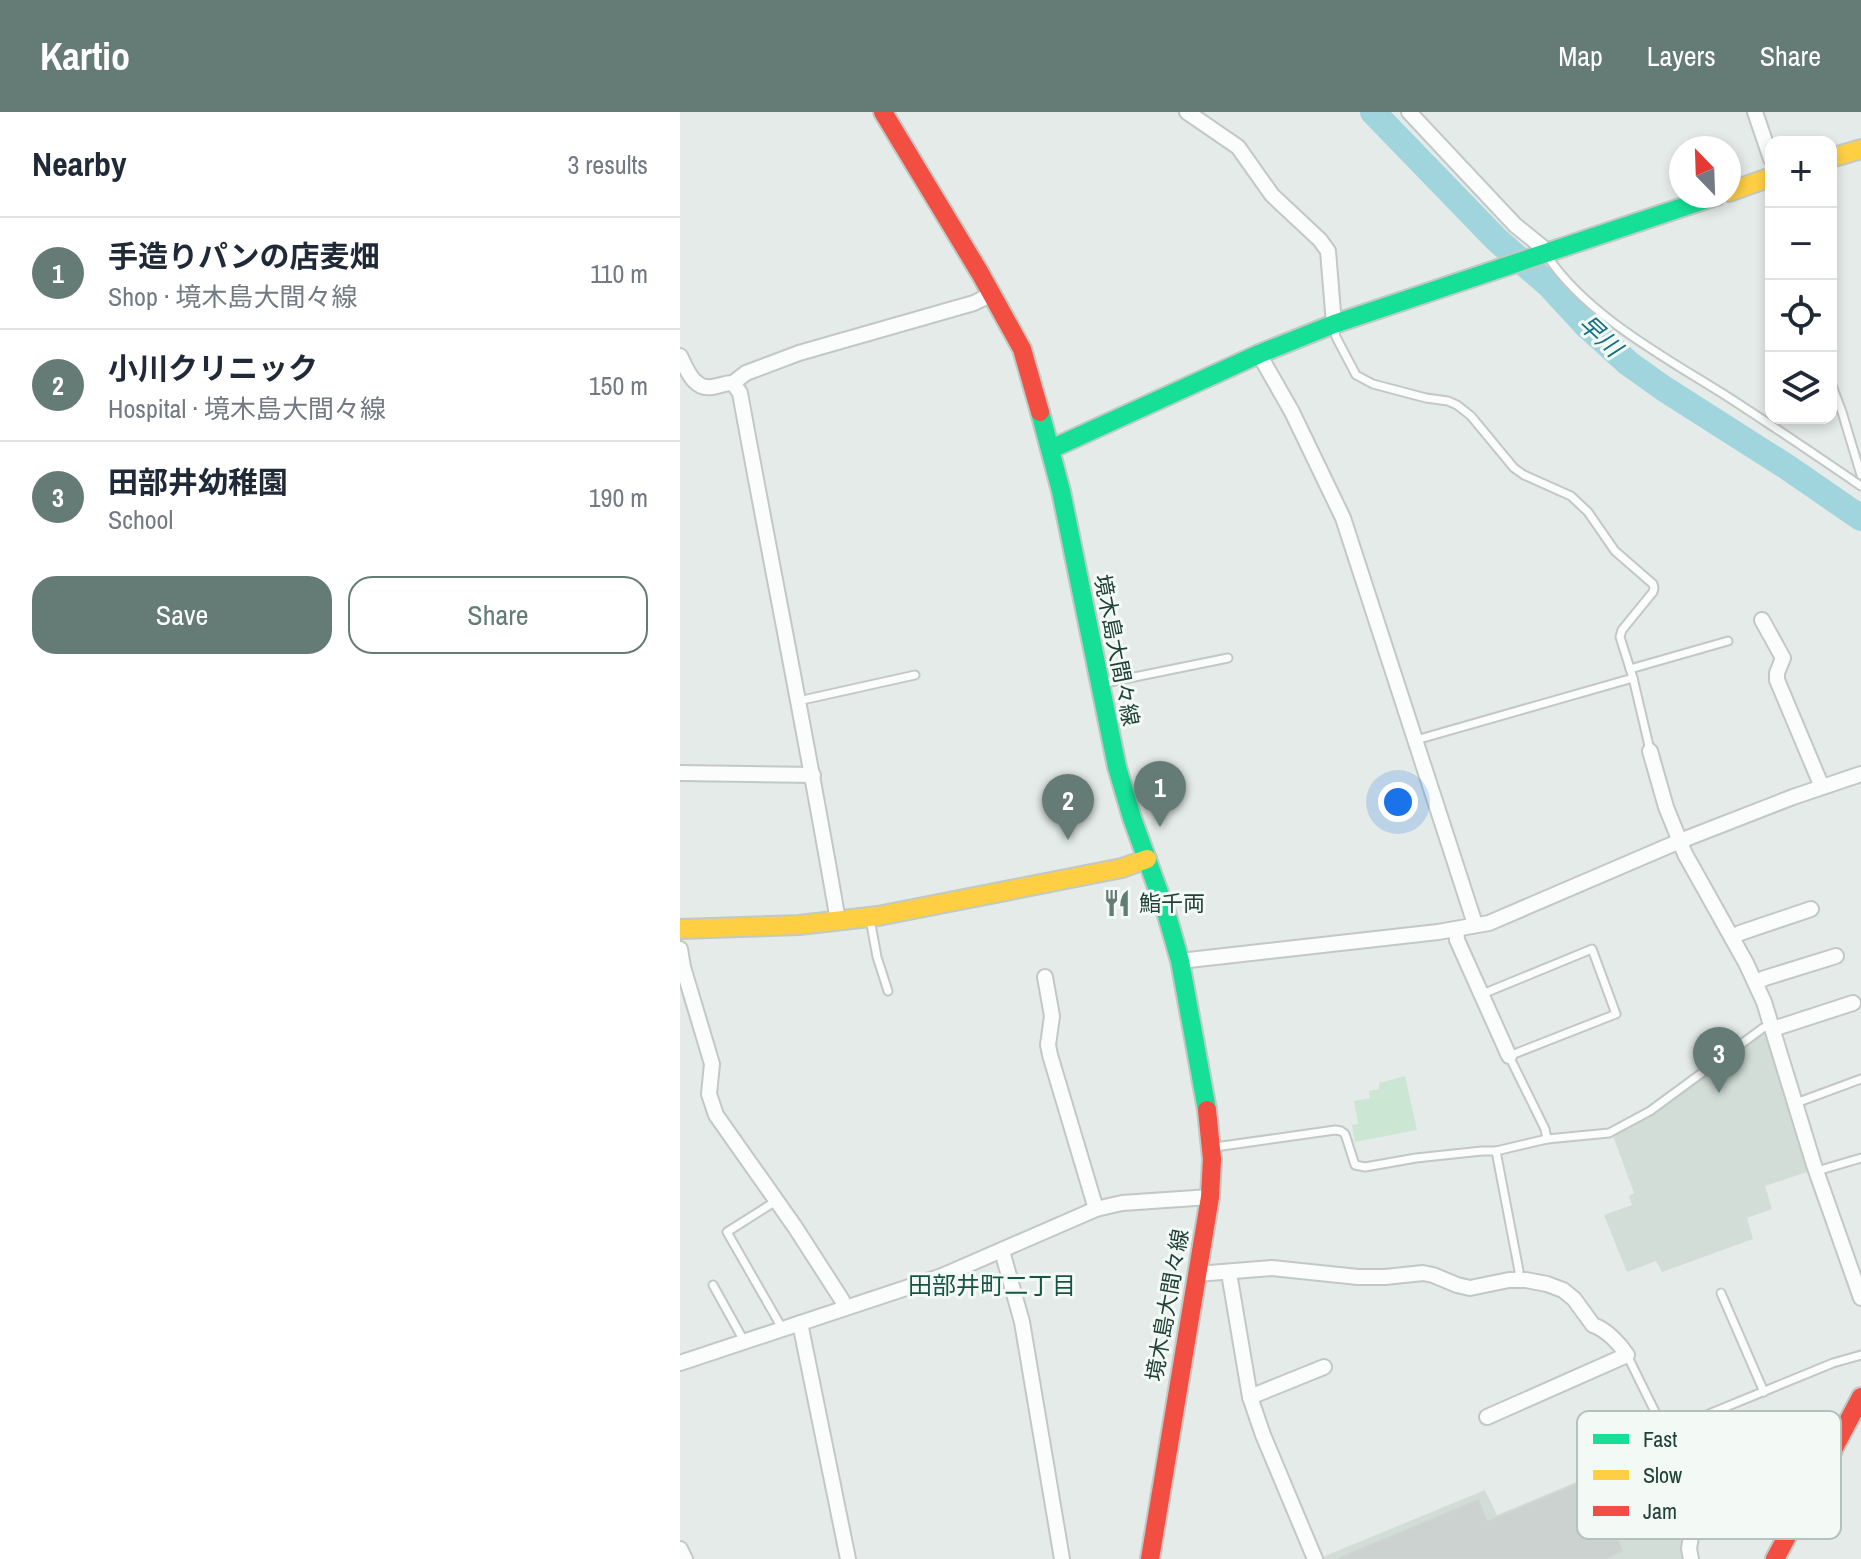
<!DOCTYPE html>
<html lang="en">
<head>
<meta charset="utf-8">
<style>
	body { margin:0; font-family:"Archivo Narrow","Noto Sans JP",sans-serif; background:#f6f6f7; color:#1f2937 }
	.controls { position:absolute; right:24px; top:24px; display:grid; overflow:hidden; border-radius:16px; box-shadow:0 4px 12px #0003 }
	.controls button { width:72px; height:72px; display:grid; place-items:center; padding:0; border:0; border-bottom:2px solid #e0e1e3; background:#fff; color:#1f2937; font:40px sans-serif }
	.compass { position:absolute; left:989px; top:24px; width:72px; height:72px; border-radius:50%; background:#fff; box-shadow:0 4px 12px #0003; rotate:337deg }
	.you { position:absolute; left:718px; top:690px; width:28px; height:28px; margin:-20px; border:6px solid #fff; border-radius:50%; background:#1a73e8; box-shadow:0 0 0 12px #1a73e833 }
	.badge { display:grid; place-items:center; width:52px; height:52px; border-radius:50%; background:#657c76; color:#fff; font-size:26px; font-weight:700 }
	.pin { position:absolute; translate:-50% -66px; filter:drop-shadow(0 2px 4px #0008) }
	.pin::after { content:''; position:absolute; top:42px; width:28px; height:24px; background:inherit; clip-path:polygon(0 0,100% 0,50% 100%) }
	.list { margin:0; padding:0; list-style:none }
	h2 { display:flex; justify-content:space-between; align-items:center; height:104px; margin:0; padding:0 32px; font-size:34px }
	h2 small { font-size:26px; font-weight:400; color:#747a83 }
	.list li { display:grid; grid-template-columns:52px 1fr auto; gap:24px; align-items:center; box-sizing:border-box; height:112px; padding:0 32px; border-top:2px solid #e0e1e3 }
	.list b { display:block; font-size:30px; white-space:nowrap }
	.list p { margin:0; font-size:26px; white-space:nowrap; color:#747a83 }
	.list em { font-size:26px; font-style:normal; color:#747a83 }
	.actions { display:flex; gap:16px; padding:24px 32px }
	.actions a { flex:1; padding:18px 0; border:2px solid #657c76; border-radius:24px; text-align:center; font-size:28px; color:#657c76 }
	.actions .main { background:#657c76; color:#fff }
	.icon { flex:none; width:44px; height:44px; fill:none; stroke:currentColor; stroke-width:2; stroke-linecap:round; stroke-linejoin:round }
	.map { position:relative; flex:none; width:1181px; height:1447px; overflow:hidden }
	header { display:flex; align-items:center; gap:48px; box-sizing:border-box; height:112px; padding:0 40px; background:#657c76; color:#fff }
	header strong { font-size:38px }
	nav { display:flex; gap:44px; margin-inline-start:auto; font-size:28px }
	main { display:flex }
	aside { flex:1; background:#fff }
	.map>svg:first-child { display:block }
</style>
</head>
<body>
<header>
<strong>Kartio</strong>
<nav><a>Map</a><a>Layers</a><a>Share</a></nav>
</header>
<main>
<aside>
<h2>Nearby<small>3 results</small></h2>
<ul class="list">
<li><span class="badge">1</span><div><b>手造りパンの店麦畑</b><p>Shop · 境木島大間々線</p></div><em>110 m</em></li>
<li><span class="badge">2</span><div><b>小川クリニック</b><p>Hospital · 境木島大間々線</p></div><em>150 m</em></li>
<li><span class="badge">3</span><div><b>田部井幼稚園</b><p>School</p></div><em>190 m</em></li>
</ul>
<div class="actions"><a class="main">Save</a><a>Share</a></div>
</aside>
<div class="map">
<svg width="1181" height="1447" viewBox="0 0 1181 1447">
	<rect width="100%" height="100%" fill="#e5ebe8"/>
	<g fill="#d2ddd8">
		<path d="M 1086,919 L 1130,1059 L 1085,1074 L 1092,1097 L 1067,1106 L 1073,1127 L 982,1160 L 976,1149 L 947,1160 L 924,1103 L 952,1093 L 949,1084 L 954,1081 L 933,1024 L 973,1002 Z"/>
		<path d="M 981,1335 L 1007,1408 L 1002,1434 L 1004,1447 L 643,1447 L 645,1444 L 805,1378 L 817,1403 Z"/>
	</g>
	<path fill="#cce6d4" d="M 725,964 L 737,1018 L 675,1030 L 672,1013 L 678,1012 L 674,989 L 690,986 L 689,979 L 699,977 L 699,971 Z"/>
	<g fill="none" stroke-linecap="round" stroke-linejoin="round">
		<path stroke="#a1d5dd" stroke-width="26" d="M 693,0 L 817,128 L 869,173 L 905,212 L 948,251 L 983,276 L 1107,355 L 1181,406"/>
	</g>
	<path fill="#ccd2cf" stroke="#cdd4d1" stroke-width="2" d="M 904,1369 L 909,1382 L 916,1378 L 942,1439 L 924,1447 L 658,1447 L 798,1388 L 807,1410 Z"/>
	<g fill="none" stroke-linecap="round" stroke-linejoin="round">
		<g stroke="#c2c8c5" stroke-width="11">
			<g id="lane">
				<path d="M 866,142 C 905,203 988,247 1048,285 C 1093,314 1137,344 1181,374"/>
				<path d="M 654,215 L 656,225 L 676,263 L 693,272 L 746,286 L 768,289 L 777,293 L 791,304 L 834,356 L 844,363 L 891,384 L 908,400 L 935,439 L 973,472 L 974,476 L 973,480 L 942,518 L 940,525 L 953,566 L 970,638"/>
				<path d="M 1151,271 L 1162,300 L 1181,363"/>
				<path d="M 950,557 L 1048,529"/>
				<path d="M 420,572 L 548,546"/>
				<path d="M 118,589 L 235,563"/>
				<path d="M 736,628 L 953,566"/>
				<path d="M 190,807 L 197,845 L 208,879"/>
				<path d="M 800,883 L 912,837 L 936,902 L 829,944 L 865,1017 L 867,1027"/>
				<path d="M 1116,991 L 1181,967"/>
				<path d="M 535,1035 L 655,1018 L 661,1019 L 665,1022 L 675,1053 L 685,1055 L 736,1046 L 802,1039 L 816,1039 L 867,1027 L 929,1021 L 970,999 L 1083,916 L 1091,913"/>
				<path d="M 816,1039 L 839,1159 L 838,1167"/>
				<path d="M 1137,1059 L 1181,1046"/>
				<path d="M 96,1089 L 47,1120 L 102,1216"/>
				<path d="M 33,1173 L 64,1229"/>
				<path d="M 1041,1181 L 1084,1280"/>
				<path d="M 947,1243 L 985,1320 L 988,1336"/>
				<path d="M 985,1320 L 1153,1251 L 1181,1243"/>
			</g>
		</g>
		<g stroke="#c2c8c5" stroke-width="18">
			<g id="street">
				<path d="M 507,0 L 558,35 L 592,83 L 640,128 L 648,139 L 654,212"/>
				<path d="M 729,0 L 835,113 L 861,134 L 866,142"/>
				<path d="M 1075,0 L 1091,47"/>
				<path d="M 579,242 L 612,300 L 663,406 L 795,812"/>
				<path d="M 0,244 C 7,258 14,278 32,275 C 39,274 45,271 53,271 L 60,281 C 92,457 128,633 158,809"/>
				<path d="M 53,271 L 66,261 L 119,241 L 294,191 L 312,182"/>
				<path d="M 1082,508 L 1103,546 L 1097,561 L 1097,568 L 1142,675"/>
				<path d="M 970,639 L 986,695 L 1005,742 L 1066,851 L 1084,890 L 1134,1053 L 1181,1186"/>
				<path d="M 0,661 L 133,663"/>
				<path d="M 776,817 L 777,828 L 829,944"/>
				<path d="M 1052,826 L 1060,821 L 1131,797"/>
				<path d="M 0,837 L 3,855 L 32,952 L 29,982 L 36,1003 L 115,1115 L 162,1188 L 165,1195"/>
				<path d="M 500,849 L 758,820 L 809,811 L 1000,729 L 1113,685 L 1181,662"/>
				<path d="M 365,865 L 372,904 L 368,933 L 370,943 L 416,1097"/>
				<path d="M 1076,870 L 1085,866 L 1156,844"/>
				<path d="M 1093,917 L 1173,891"/>
				<path d="M 322,1139 L 342,1210 L 382,1447"/>
				<path d="M 549,1161 L 570,1285 L 583,1323 L 635,1447"/>
				<path d="M 517,1162 L 592,1156 L 678,1165 L 705,1165 L 743,1161 L 753,1163 L 777,1173 L 790,1176 L 829,1168 L 846,1168 L 867,1172 L 883,1178 L 894,1187 L 913,1213 C 927,1218 940,1232 947,1243 L 807,1305"/>
				<path d="M 120,1211 L 168,1447"/>
				<path d="M 0,1251 L 262,1164 L 416,1097 L 442,1091 L 530,1085"/>
				<path d="M 570,1285 L 644,1255"/>
				<path d="M 988,1336 L 1014,1405 L 1009,1437 L 1011,1447"/>
				<path d="M 0,1437 L 5,1447"/>
			</g>
		</g>
		<g stroke="#c0c9c5" stroke-width="22">
			<g id="fast">
				<path d="M 360,300 L 381,379 L 437,655 L 452,706 L 486,800 L 500,849 L 527,998"/>
				<path d="M 371,337 L 579,242 L 654,212 L 1036,84"/>
			</g>
		</g>
		<g stroke="#c0c9c5" stroke-width="22">
			<g id="slow">
				<path d="M 1151,46 L 1181,37"/>
				<path d="M 1049,80 L 1091,65"/>
				<path d="M 0,817 L 119,813 L 198,804 L 442,756 L 467,747"/>
			</g>
		</g>
		<g stroke="#c0c9c5" stroke-width="22">
			<g id="jam">
				<path d="M 203,0 L 300,161 L 342,237 L 360,300"/>
				<path d="M 470,1447 L 530,1085 L 532,1047 L 527,998"/>
				<path d="M 1095,1447 L 1181,1285"/>
			</g>
		</g>
		<use href="#lane" stroke="#fbfcfc" stroke-width="7"/>
		<use href="#street" stroke="#fbfcfc" stroke-width="14"/>
		<use href="#fast" stroke="#16e098" stroke-width="18"/>
		<use href="#slow" stroke="#ffcf43" stroke-width="18"/>
		<use href="#jam" stroke="#f24e42" stroke-width="18"/>
	</g>
	<defs>
		<g id="restaurant-bare" transform="scale(2.16)"><path d="M-5-6h1v4h1v-4h1v4h1v-4h1v5L-1.5 .5V6h-2V.5L-5-1ZM5-6V6H3V1.5H1.5Q1.5-4 5-6Z" fill="#657c76" stroke="#f3faf6" stroke-width="2.5" paint-order="stroke"/></g>
	</defs>
	<g fill-rule="evenodd">
		<use href="#restaurant-bare" x="437" y="791"/>
	</g>
	<g text-anchor="middle" stroke-width="6" stroke-linejoin="round" paint-order="stroke">
		<g font-size="22" fill="#204138" stroke="#f3faf6">
			<text transform="translate(437 538) rotate(79)" y="8">境木島大間々線</text>
			<text transform="translate(487 1193) rotate(-80)" y="8">境木島大間々線</text>
		</g>
		<g font-size="22" fill="#204138" stroke="#f3faf6" text-anchor="start">
			<text x="459" y="799">鮨千両</text>
		</g>
		<g font-size="24" font-style="italic" fill="#137083" stroke="#f3faf6">
			<text transform="translate(920 224) rotate(43)" y="8">早川</text>
		</g>
		<g font-size="24" fill="#195546" stroke="#f3faf6">
			<text x="312" y="1182">田部井町二丁目</text>
		</g>
	</g>
	<rect x="897" y="1299" width="264" height="128" rx="12" fill="#f3faf6" stroke="#b4c2bd" stroke-width="2"/>
	<rect x="913" y="1322" width="36" height="10" fill="#16e098"/>
	<rect x="913" y="1358" width="36" height="10" fill="#ffcf43"/>
	<rect x="913" y="1394" width="36" height="10" fill="#f24e42"/>
	<g font-size="22" fill="#204138">
		<text x="963" y="1335">Fast</text>
		<text x="963" y="1371">Slow</text>
		<text x="963" y="1407">Jam</text>
	</g>
</svg>
<div class="controls">
<button>+</button>
<button>−</button>
<button><svg class="icon" aria-label="locate" viewBox="0 0 24 24"><circle cx="12" cy="12" r="6"/><path d="M12 2v4M12 18v4M2 12h4M18 12h4"/></svg></button>
<button><svg class="icon" aria-label="layers" viewBox="0 0 24 24"><path d="M12 4l9 5-9 5-9-5zM3 14l9 5 9-5"/></svg></button>
</div>
<svg class="compass" viewBox="-18 -18 36 36"><path d="M0-13l5 13h-10z" fill="#e53935"/><path d="M0 13l5-13h-10z" fill="#747a83"/></svg>
<div class="you"></div>
<div class="pin badge" style="left:480px;top:715px">1</div>
<div class="pin badge" style="left:388px;top:728px">2</div>
<div class="pin badge" style="left:1039px;top:981px">3</div>
</div>
</main>
</body>
</html>
